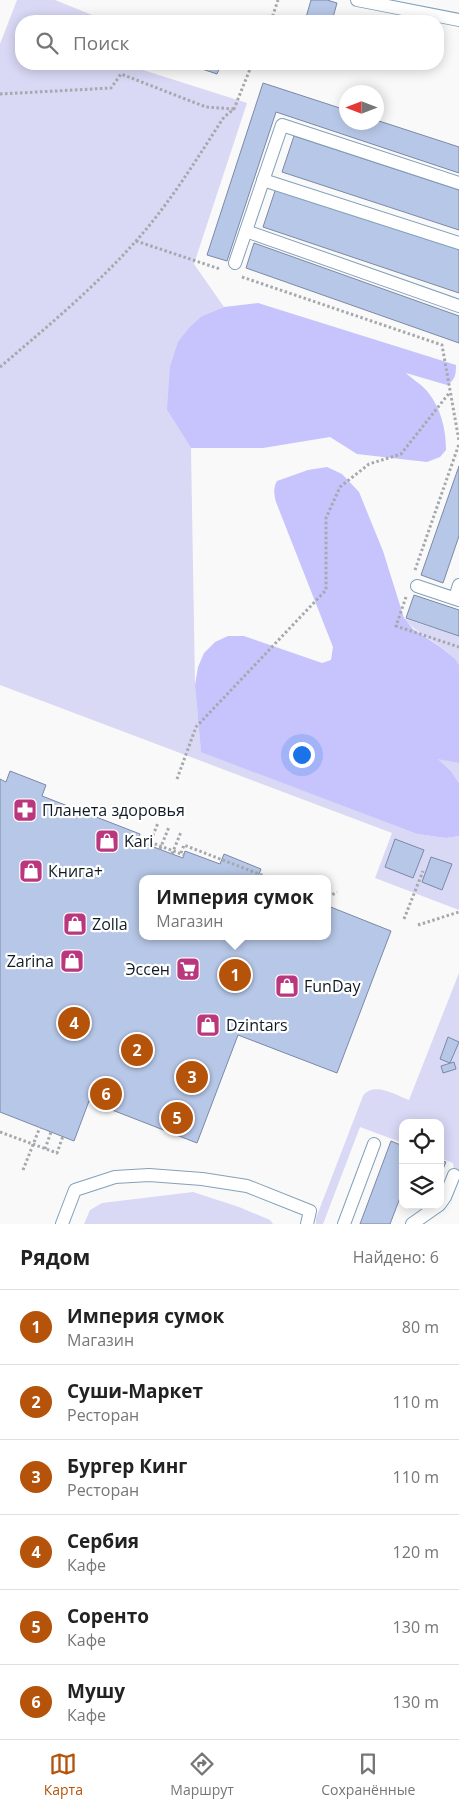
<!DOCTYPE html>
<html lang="ru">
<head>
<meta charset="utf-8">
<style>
	body { margin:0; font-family:"Open Sans",sans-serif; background:#f2f2f2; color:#222 }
	.controls { position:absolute; right:15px; bottom:15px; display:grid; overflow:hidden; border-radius:10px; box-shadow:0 2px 12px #0003 }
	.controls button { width:45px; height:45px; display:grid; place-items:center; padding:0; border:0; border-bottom:1px solid #e0e0e0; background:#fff; color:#222; font:25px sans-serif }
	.compass { position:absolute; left:339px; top:85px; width:45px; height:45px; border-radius:50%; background:#fff; box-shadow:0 2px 12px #0003; rotate:270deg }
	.you { position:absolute; left:301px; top:754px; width:18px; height:18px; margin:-12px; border:4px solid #fff; border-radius:50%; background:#1a73e8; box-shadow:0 0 0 8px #1a73e833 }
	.badge { display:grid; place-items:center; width:32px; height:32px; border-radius:50%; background:#b45309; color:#fff; font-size:16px; font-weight:700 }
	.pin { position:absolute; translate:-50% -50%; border:2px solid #fff; box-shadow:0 1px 5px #0006 }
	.popup { position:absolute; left:139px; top:875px; width:192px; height:65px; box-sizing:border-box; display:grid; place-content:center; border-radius:10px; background:#fff; filter:drop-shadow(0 1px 4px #0005); font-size:16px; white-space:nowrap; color:#767676 }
	.popup b { font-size:19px; color:#222 }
	.popup::after { content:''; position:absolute; left:50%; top:100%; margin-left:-10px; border:10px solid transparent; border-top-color:#fff }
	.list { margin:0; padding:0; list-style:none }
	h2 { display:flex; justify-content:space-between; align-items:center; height:65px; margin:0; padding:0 20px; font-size:21px }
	h2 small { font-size:16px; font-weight:400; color:#767676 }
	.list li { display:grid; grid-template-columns:32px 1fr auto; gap:15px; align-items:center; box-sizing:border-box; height:75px; padding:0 20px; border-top:1px solid #e0e0e0 }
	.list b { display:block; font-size:19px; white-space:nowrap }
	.list p { margin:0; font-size:16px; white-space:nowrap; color:#767676 }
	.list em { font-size:16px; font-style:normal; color:#767676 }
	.icon { flex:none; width:28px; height:28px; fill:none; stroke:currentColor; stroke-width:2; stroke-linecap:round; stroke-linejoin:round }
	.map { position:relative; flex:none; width:459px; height:1224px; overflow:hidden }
	.search { position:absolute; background:#fff; box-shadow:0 2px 12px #0003; left:15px; right:15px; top:15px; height:55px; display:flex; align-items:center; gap:12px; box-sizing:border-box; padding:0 18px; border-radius:20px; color:#767676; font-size:19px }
	.sheet { height:515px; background:#fff }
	nav { display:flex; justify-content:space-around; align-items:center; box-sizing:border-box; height:70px; border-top:1px solid #e0e0e0; background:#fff; font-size:14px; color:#767676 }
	nav a { display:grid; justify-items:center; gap:2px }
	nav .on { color:#b45309 }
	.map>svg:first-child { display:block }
</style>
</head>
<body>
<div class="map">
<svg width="459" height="1224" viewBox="0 0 459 1224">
	<rect width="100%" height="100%" fill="#f9f9f9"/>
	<g fill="#d9d8f5">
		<path d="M 17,0 L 55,0 L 107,21 L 21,21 L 21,64 L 144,64 L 143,70 L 247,103 L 194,264 L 224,307 L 202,316 L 167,410 L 191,448 L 195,685 L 201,751 L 417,834 L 446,838 L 459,836 L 459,910 L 375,878 L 392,833 L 0,685 L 0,44 Z"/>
		<path d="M 403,618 L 459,636 L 459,665 C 445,644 420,637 403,618 Z"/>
		<path d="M 437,758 L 459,763 L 459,783 L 451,771 Z"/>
		<path d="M 459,973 L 459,1175 L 454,1170 L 453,1163 L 440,1158 L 440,1123 L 403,1123 L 403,1143 L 360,1127 L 323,1224 L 316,1224 L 316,1218 L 363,1096 C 374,1081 395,1095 409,1100 Z"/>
		<path d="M 193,1192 L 239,1207 L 270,1220 L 273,1224 L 84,1224 L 90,1210 L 102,1203 Z"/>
	</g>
	<g fill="#c6c3fd">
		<path d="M 258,303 L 456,365 C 456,375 455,380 447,385 L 406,373 C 412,379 421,384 427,391 C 441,408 446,429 446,450 L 440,457 L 427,462 L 357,454 L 330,437 L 263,448 L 191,448 L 167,410 L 170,367 L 178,342 L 189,328 L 202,316 L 224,307 Z"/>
		<path d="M 327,467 L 342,474 L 359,492 L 383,551 L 404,618 L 413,629 L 442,648 L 455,659 L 459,665 L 459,763 L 438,759 L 451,771 L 459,783 L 459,836 L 446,838 L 417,834 L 201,752 L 195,685 L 198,667 L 204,653 L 215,642 L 228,636 L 244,636 L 322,663 L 331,660 L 333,647 L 276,502 C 274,494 273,488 277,481 L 308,470 Z"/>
	</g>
	<g fill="#b7c7e7" stroke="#7b89a7">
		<path d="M 311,0 L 327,0 L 337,3 L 332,21 L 305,21 Z"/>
		<path d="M 191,64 L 221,64 L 217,74 L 190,65 Z"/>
		<path d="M 263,83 L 346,110 L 346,122 L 376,122 L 376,120 L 459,147 L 459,173 L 276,112 L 227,261 L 207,255 Z"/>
		<path d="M 294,136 L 459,190 L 459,230 L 282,172 Z"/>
		<path d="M 276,188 L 459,249 L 459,293 L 263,227 Z"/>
		<path d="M 254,243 L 459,316 L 459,343 L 246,268 Z"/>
		<path d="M 459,466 L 459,536 L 443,583 L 421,575 Z"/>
		<path d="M 414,595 L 459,610 L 459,636 L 406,618 Z"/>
		<path d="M 10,771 L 46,785 L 42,796 L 140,834 L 138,841 L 172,854 L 183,858 L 185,851 L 220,864 L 224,854 L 261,869 L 257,879 L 142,879 L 142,936 L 328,936 L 328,906 L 391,931 L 337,1073 L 238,1035 L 197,1143 L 89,1101 L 74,1141 L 0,1112 L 0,779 L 6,782 Z"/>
		<path d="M 395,839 L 424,850 L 413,878 L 385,867 Z"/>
		<path d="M 431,857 L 452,864 L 442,890 L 422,882 Z"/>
		<path d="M 448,1037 L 459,1042 L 450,1063 L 440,1059 Z"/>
		<path d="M 454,1062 L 456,1069 L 443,1073 L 441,1066 Z"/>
		<path d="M 391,1141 L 403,1146 L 403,1190 L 390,1224 L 360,1224 Z"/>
		<path d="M 440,1160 L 446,1162 L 440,1176 Z"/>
	</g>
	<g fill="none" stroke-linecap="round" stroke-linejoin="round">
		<g stroke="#83a1b9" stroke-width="14">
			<g id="lane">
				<path d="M 357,0 L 459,20"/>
				<path d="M 263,180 L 459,243"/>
				<path d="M 246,231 L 459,306"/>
				<path d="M 235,263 L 282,125 L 459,183"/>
				<path d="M 417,586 L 459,600"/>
				<path d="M 455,598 L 459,585"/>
				<path d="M 440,1204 L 445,1197 L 454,1175"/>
				<path d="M 62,1224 L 75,1190 L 115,1177 L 149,1175 L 202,1179 L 247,1186 L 310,1211 L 307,1224"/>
				<path d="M 344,1224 L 374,1144"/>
				<path d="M 412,1224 L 439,1205"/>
			</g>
		</g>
		<g stroke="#a5a9ad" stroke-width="3" stroke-dasharray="2.5 2.5" stroke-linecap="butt">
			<path d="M 271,21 L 278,0"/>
			<path d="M 0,94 L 111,88 L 121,74 L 206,107 L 234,109"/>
			<path d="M 136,241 L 220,269"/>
			<path d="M 242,277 L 442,345 L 459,441"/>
			<path d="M 0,367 C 47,327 95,287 136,241 C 170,203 196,160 224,117 L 234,109 L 252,64"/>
			<path d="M 415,570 L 459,444"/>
			<path d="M 406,597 L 396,626 L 459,647"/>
			<path d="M 177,779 L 196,727 L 326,590 L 326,518 L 340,487 L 369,464 L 401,454 L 450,392"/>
			<path d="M 150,842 L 184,855"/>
			<path d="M 149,845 L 158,823"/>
			<path d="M 160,849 L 169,827"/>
			<path d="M 181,853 L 184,845 L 272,879"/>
			<path d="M 172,854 L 181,832"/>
			<path d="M 328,897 L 337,892"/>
			<path d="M 404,919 L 423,871"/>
			<path d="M 418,925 L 459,912"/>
			<path d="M 0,1132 L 57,1153 L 63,1136"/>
			<path d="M 45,1149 L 51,1132"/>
			<path d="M 23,1170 L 40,1127"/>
		</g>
		<use href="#lane" stroke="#fff" stroke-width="12"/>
	</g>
	<defs>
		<g id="pharmacy-square" transform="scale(1.25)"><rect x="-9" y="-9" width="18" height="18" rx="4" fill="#bb377d" stroke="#fff"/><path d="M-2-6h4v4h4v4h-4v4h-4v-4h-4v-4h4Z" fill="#fff"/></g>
		<g id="shop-square" transform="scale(1.25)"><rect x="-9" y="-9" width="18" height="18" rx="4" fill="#bb377d" stroke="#fff"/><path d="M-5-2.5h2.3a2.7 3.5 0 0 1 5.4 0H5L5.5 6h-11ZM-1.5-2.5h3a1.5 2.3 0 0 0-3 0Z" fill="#fff"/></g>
		<g id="supermarket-square" transform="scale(1.25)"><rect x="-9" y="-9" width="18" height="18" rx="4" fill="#bb377d" stroke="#fff"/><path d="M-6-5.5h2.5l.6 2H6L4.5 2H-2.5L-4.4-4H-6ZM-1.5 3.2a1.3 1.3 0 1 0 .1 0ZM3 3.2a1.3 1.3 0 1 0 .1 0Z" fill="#fff"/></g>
	</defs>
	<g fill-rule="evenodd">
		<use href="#pharmacy-square" x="25" y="810"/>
		<use href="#shop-square" x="107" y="841"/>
		<use href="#shop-square" x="31" y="871"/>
		<use href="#shop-square" x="75" y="924"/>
		<use href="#shop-square" x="72" y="961"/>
		<use href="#supermarket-square" x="188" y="969"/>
		<use href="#shop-square" x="287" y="986"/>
		<use href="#shop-square" x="208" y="1025"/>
	</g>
	<g text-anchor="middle" stroke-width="4.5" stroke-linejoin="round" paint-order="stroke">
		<g font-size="16" fill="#101b25" stroke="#fff" text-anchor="start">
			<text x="42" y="816">Планета здоровья</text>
			<text x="124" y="847">Kari</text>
			<text x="48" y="877">Книга+</text>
			<text x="92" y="930">Zolla</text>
			<text x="54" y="967" text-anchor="end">Zarina</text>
			<text x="170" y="975" text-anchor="end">Эссен</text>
			<text x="304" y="992">FunDay</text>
			<text x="226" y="1031">Dzintars</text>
		</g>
	</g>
</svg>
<div class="controls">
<button><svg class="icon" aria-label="locate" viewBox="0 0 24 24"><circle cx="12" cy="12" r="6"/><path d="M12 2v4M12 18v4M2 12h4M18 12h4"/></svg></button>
<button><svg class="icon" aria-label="layers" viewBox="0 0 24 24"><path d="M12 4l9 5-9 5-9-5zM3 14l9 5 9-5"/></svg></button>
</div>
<svg class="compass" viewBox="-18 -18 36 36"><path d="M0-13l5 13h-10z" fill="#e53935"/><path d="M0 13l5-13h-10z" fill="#767676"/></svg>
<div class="you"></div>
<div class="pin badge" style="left:235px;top:975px">1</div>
<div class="popup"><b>Империя сумок</b>Магазин</div>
<div class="pin badge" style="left:137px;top:1050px">2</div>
<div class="pin badge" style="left:192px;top:1077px">3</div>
<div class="pin badge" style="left:74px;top:1023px">4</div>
<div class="pin badge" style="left:177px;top:1118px">5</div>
<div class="pin badge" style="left:106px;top:1094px">6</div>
<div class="search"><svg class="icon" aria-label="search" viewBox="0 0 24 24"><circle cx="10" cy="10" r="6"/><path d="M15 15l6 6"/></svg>Поиск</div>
</div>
<section class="sheet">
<h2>Рядом<small>Найдено: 6</small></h2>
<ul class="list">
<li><span class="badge">1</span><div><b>Империя сумок</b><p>Магазин</p></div><em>80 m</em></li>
<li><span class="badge">2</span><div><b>Суши-Маркет</b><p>Ресторан</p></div><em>110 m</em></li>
<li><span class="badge">3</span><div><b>Бургер Кинг</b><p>Ресторан</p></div><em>110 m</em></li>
<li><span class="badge">4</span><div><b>Сербия</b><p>Кафе</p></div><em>120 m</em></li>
<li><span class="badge">5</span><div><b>Соренто</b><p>Кафе</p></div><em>130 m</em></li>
<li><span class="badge">6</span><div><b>Мушу</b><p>Кафе</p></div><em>130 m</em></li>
</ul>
</section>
<nav>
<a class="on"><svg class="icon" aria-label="map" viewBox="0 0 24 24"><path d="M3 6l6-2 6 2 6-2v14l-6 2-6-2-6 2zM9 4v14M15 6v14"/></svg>Карта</a>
<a><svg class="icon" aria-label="directions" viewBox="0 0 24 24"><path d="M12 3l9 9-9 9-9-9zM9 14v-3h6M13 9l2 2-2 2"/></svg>Маршрут</a>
<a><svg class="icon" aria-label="saved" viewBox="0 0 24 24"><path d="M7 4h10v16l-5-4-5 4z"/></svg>Сохранённые</a>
</nav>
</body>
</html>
